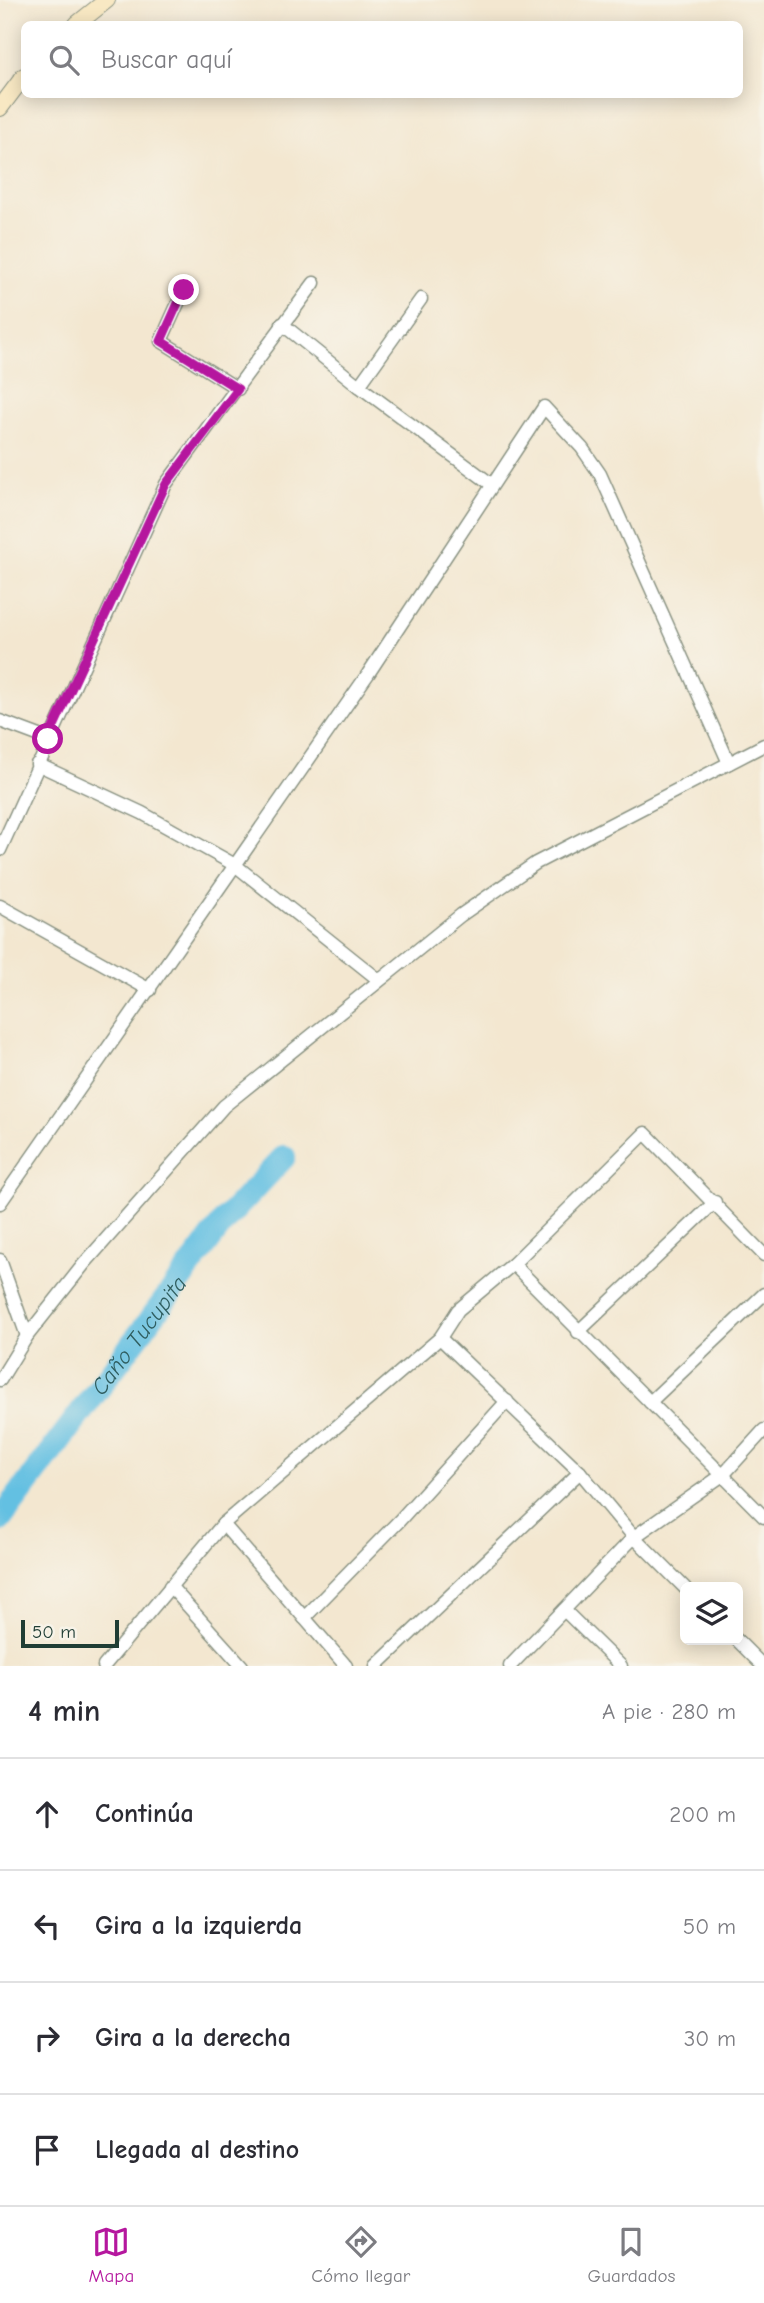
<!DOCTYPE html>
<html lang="es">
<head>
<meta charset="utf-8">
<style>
	body { margin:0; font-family:"Comic Neue",sans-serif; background:#f2f2f3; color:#2b2b33 }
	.controls { position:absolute; right:21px; bottom:21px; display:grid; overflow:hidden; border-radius:10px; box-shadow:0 4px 18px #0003 }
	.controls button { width:63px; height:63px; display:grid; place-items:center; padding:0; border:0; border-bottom:2px solid #e1e1e2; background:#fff; color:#2b2b33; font:35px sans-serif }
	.scale { position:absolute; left:21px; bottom:18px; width:98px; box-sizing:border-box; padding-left:7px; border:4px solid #1f3d34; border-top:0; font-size:19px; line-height:24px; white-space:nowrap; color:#1f3d34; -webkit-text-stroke:5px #f7f3e8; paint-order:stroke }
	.stop { position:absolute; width:21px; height:21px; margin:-16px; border:5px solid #b5179e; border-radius:50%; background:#fff }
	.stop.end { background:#b5179e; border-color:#fff; box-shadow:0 2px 7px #0008 }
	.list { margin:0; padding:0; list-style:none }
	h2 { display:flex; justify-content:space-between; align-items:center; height:91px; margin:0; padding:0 28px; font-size:30px }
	h2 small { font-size:23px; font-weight:400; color:#7c7c81 }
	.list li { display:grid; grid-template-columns:46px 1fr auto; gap:21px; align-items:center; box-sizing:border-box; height:112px; padding:0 28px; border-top:2px solid #e1e1e2 }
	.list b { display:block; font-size:26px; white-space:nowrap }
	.list em { font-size:23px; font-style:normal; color:#7c7c81 }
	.icon { flex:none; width:38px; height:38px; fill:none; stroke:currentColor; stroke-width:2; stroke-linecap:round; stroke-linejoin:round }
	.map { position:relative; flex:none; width:764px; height:1666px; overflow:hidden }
	.search { position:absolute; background:#fff; box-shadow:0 4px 18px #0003; left:21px; right:21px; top:21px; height:77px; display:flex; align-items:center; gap:18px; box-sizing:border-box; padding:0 24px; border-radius:10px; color:#7c7c81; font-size:26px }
	.sheet { height:539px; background:#fff }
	nav { display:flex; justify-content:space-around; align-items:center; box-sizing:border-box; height:98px; border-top:2px solid #e1e1e2; background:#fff; font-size:19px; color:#7c7c81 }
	nav a { display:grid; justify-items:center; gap:4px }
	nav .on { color:#b5179e }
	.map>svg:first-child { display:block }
</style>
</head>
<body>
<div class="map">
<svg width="764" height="1666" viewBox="0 0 764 1666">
	<rect width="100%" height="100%" fill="#f7f3e8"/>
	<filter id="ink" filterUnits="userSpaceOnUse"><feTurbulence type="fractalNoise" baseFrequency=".0143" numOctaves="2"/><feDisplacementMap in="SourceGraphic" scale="14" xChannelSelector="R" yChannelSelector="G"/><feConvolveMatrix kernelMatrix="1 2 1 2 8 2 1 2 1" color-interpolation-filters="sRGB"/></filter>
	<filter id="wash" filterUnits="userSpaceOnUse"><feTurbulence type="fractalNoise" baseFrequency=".00686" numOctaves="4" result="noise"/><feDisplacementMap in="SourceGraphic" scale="28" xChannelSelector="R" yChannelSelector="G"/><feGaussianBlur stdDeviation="1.57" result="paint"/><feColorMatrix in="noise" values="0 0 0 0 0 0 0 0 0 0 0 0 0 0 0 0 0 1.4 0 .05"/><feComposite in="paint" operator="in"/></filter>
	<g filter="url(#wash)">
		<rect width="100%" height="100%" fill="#f3e7d0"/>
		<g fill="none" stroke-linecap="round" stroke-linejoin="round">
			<path stroke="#64c0e2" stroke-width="24" id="s1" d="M 0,1520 L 225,1220 L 284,1157"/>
		</g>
	</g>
	<g filter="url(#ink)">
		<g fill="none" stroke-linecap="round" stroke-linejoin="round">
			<g stroke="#899282" stroke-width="15">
				<g id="street">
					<path d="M 184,290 L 161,341 L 238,389"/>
					<path d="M 282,324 L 359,386 L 491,484"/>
					<path d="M 359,386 L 421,299"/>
					<path d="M 0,721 L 48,739"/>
					<path d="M 37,764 L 142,813 L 235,865 L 379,980"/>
					<path d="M 0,850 L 166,484 L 314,283"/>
					<path d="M 0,906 L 150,990"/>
					<path d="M 0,1203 L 368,674 L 544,407 L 582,448 L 600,474 L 729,763"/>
					<path d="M 0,1260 L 27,1336"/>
					<path d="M 513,1264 L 764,1517"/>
					<path d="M 578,1332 L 715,1202"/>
					<path d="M 440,1338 L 580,1472 L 634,1537 L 685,1588"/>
					<path d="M 0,1380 L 27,1336 L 84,1264 L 224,1106 L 461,915 L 536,863 L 764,745"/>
					<path d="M 650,1402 L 764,1294"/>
					<path d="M 223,1524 L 346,1666"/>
					<path d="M 170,1586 L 242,1666"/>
					<path d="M 564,1610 L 621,1666"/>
					<path d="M 304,1618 L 399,1521 L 507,1401"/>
					<path d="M 737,1640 L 763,1666"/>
					<path d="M 104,1666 L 223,1524 L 440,1338 L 458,1310 L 513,1264 L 645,1133 L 764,1255"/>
					<path d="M 376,1666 L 580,1472"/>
					<path d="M 510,1666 L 634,1537 L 724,1474 L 764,1430"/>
				</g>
			</g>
			<g stroke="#899282" stroke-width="18">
				<g id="secondary">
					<path d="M 77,24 L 107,0"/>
					<path d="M 0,108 L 24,76"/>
				</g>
			</g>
			<use href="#street" stroke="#fff" stroke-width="12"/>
			<use href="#secondary" stroke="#f8e8c3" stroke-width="16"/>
		</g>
	</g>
	<g fill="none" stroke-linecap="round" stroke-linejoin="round" filter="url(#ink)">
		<path stroke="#b5179e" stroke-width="9" d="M 48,739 L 166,484 L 238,389 L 161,341 L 184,290"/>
	</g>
	<g text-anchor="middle" stroke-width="5" stroke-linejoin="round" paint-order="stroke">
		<g font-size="23" font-style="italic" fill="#305e60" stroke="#f7f3e8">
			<text dy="8" stroke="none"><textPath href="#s1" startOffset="231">Caño Tucupita</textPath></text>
		</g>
	</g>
</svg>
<div class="controls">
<button><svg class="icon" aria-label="layers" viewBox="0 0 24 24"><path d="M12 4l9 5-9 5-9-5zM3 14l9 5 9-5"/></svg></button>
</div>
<div class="scale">50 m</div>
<div class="stop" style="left:48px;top:739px"></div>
<div class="stop end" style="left:184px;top:290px"></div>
<div class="search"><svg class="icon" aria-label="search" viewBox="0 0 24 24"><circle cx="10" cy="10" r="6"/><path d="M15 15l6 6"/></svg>Buscar aquí</div>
</div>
<section class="sheet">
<h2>4 min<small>A pie · 280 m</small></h2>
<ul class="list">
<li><svg class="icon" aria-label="ahead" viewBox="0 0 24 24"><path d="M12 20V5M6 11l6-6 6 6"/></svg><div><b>Continúa</b></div><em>200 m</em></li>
<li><svg class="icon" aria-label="left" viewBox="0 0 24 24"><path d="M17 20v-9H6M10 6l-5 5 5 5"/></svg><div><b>Gira a la izquierda</b></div><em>50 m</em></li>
<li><svg class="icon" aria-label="right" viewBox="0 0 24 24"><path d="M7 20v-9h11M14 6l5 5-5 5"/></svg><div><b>Gira a la derecha</b></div><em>30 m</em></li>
<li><svg class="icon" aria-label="arrive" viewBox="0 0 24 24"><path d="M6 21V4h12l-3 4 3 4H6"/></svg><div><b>Llegada al destino</b></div></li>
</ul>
</section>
<nav>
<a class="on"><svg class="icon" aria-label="map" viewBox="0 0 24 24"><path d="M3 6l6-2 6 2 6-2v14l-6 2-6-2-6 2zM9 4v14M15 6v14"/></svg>Mapa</a>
<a><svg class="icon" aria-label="directions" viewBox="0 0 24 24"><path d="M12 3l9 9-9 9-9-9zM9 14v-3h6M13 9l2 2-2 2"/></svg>Cómo llegar</a>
<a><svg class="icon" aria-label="saved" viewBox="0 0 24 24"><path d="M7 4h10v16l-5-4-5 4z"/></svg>Guardados</a>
</nav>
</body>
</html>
